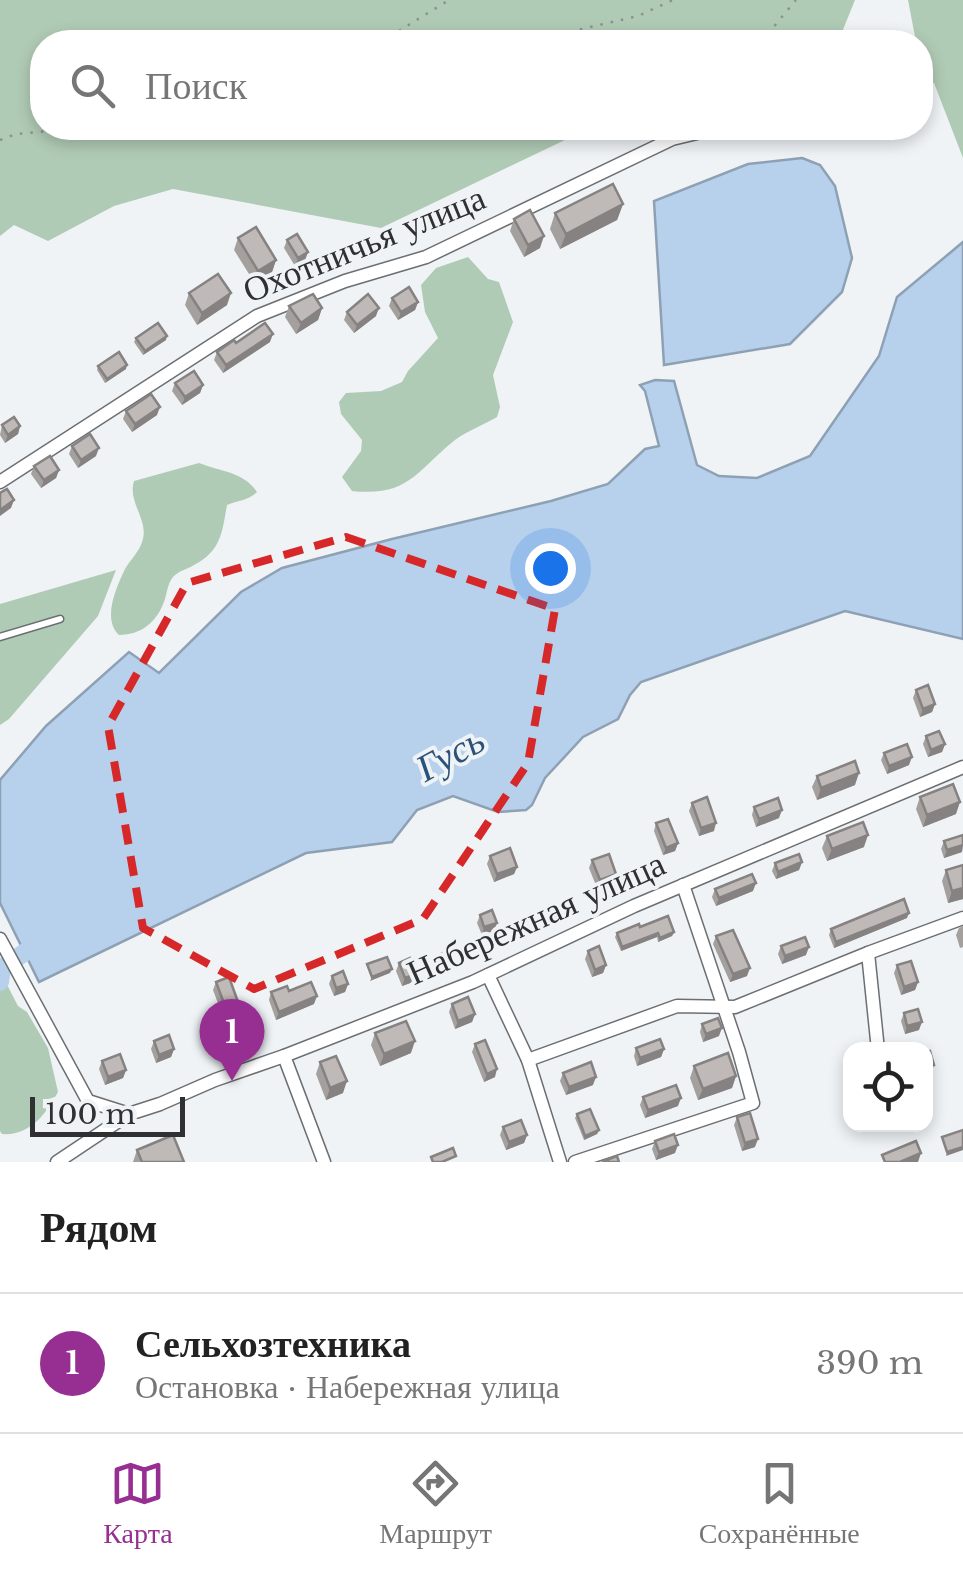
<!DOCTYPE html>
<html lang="ru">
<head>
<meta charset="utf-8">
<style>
	body { margin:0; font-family:"Libre Baskerville",serif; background:#f2f2f2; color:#222 }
	.controls { position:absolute; right:30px; bottom:30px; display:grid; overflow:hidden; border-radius:20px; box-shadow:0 5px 15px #0003 }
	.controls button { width:90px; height:90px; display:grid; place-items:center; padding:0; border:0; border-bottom:2px solid #e0e0e0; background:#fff; color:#222; font:50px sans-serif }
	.scale { position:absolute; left:30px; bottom:25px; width:155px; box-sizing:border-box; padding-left:10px; border:5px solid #2f3032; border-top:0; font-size:28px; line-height:35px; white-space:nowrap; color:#2f3032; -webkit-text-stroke:8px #eff3f6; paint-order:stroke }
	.you { position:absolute; left:550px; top:568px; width:35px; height:35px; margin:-25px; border:8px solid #fff; border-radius:50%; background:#1a73e8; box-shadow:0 0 0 15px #1a73e833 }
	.badge { display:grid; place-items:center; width:65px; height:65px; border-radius:50%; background:#972f93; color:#fff; font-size:32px; font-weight:700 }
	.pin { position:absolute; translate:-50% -82px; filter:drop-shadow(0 2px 5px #0008) }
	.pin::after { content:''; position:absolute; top:52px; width:35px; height:30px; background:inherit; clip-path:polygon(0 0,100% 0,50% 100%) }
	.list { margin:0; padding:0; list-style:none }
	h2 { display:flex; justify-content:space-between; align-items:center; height:130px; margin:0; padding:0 40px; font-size:42px }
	h2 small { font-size:32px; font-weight:400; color:#767676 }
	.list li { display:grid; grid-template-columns:65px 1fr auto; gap:30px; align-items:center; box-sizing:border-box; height:140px; padding:0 40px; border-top:2px solid #e0e0e0 }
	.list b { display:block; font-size:38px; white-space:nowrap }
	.list p { margin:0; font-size:32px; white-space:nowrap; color:#767676 }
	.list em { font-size:32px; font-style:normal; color:#767676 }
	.icon { flex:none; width:55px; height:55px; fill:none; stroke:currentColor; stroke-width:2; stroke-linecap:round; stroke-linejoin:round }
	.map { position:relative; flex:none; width:963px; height:1162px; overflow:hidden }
	.search { position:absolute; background:#fff; box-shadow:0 5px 15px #0003; left:30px; right:30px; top:30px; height:110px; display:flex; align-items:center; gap:25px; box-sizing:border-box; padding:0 35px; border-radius:40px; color:#767676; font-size:38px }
	.sheet { height:270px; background:#fff }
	nav { display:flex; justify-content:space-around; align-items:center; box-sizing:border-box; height:140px; border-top:2px solid #e0e0e0; background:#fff; font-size:28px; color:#767676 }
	nav a { display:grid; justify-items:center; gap:5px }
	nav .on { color:#972f93 }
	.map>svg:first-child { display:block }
</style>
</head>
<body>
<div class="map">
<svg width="963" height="1162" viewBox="0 0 963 1162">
	<rect width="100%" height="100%" fill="#eff3f6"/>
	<g fill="#b0cbb5">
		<path d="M 0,0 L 855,0 L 838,42 L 42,42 L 42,128 L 590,128 L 381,228 L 173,189 L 114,206 L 48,241 L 14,225 L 0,236 Z"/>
		<path d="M 908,0 L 963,0 L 963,158 L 934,83 L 923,83 L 921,67 L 920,42 L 916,42 Z"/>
		<path d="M 468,257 L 488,279 L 499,282 L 513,322 L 493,375 L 500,407 L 497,417 C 483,425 467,431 455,440 C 416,471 409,497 352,491 L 342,477 L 361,451 L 362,440 L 341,414 L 339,402 L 346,393 L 381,391 L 402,382 L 408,371 L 438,338 L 425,312 L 421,285 L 436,268 Z"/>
		<path d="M 199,463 C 222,472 244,472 257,492 C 248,501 238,500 227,505 C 222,533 221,551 194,565 C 188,569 178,571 173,577 C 168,583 167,592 165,599 C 158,621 142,635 119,635 C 102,619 116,588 125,569 C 130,560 139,552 142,542 C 150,521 127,502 134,481 Z"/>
		<path d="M 116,570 L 98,616 L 9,719 L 0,725 L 0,604 Z"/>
		<path d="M 0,971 L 18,1006 L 27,1012 L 48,1048 L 58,1092 C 46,1114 30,1136 2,1134 L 0,1131 Z"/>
	</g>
	<g fill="#b7d1ec" stroke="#8ea1b4" stroke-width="2.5">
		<path d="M 802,158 L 820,165 L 835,186 L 852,258 L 842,292 L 790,344 L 664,365 L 654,201 L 748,164 Z"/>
		<path d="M 963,242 L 963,639 L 845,611 L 641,682 L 630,695 L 618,719 L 583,737 L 545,778 L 532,805 L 526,810 L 498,812 L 453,796 L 417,810 L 392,842 L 306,853 L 39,982 L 0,903 L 0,780 L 46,726 L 129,652 L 159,673 L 241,592 L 282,568 L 392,539 L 551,501 L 608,484 L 645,449 L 659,446 L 645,391 L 640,385 L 655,380 L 674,381 L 697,465 L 719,476 L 757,478 L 810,456 L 879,356 L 897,297 Z"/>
	</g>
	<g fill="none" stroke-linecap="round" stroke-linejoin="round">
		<path stroke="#b7d1ec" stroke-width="18" d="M 0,982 L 2,968 L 44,939"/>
		<g stroke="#6c6f72" stroke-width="9">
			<path id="service" d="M 0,637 L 60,619"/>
		</g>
		<g stroke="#6c6f72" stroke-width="15">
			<g id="minor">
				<path d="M 0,482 L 257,316 L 345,281 L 426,257 L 672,139 L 718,128"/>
				<path d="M 0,939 L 88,1101 L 129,1114"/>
				<path d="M 868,953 L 878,1050"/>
				<path d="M 488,975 L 528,1060 L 560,1162"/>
				<path d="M 284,1056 L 324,1162"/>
				<path d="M 528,1060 L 677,1006 L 735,1007 L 868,953 L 963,918"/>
				<path d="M 57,1162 L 129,1114 L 160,1104 L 215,1080 L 284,1056 L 473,982 L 634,906 L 963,767"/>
				<path d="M 575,1162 L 753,1103 L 739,1052 L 683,885"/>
			</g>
		</g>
		<g stroke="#8e9093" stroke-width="2.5" stroke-dasharray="2.5 8" stroke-linecap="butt">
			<path d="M 381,42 L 449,0"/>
			<path d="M 540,42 L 556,35 L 638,16 L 673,0"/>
			<path d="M 761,42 L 796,0"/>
			<path d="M 0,140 L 16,134 L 81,128"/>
		</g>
		<use href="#service" stroke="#fff" stroke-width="6"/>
		<use href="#minor" stroke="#fff" stroke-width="12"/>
	</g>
	<g fill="#a4a09e">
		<path d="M 623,204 L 617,220 L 560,249 L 550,229 L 555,213 Z"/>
		<path d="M 514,219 L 540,248 L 524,257 L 510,231 Z"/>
		<path d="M 238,238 L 276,260 L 272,272 L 254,282 L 234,250 Z"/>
		<path d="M 287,240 L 308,252 L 305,260 L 295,266 L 284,248 Z"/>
		<path d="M 189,293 L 227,305 L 197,325 L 185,305 Z"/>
		<path d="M 392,298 L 418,302 L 415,310 L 398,320 L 389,306 Z"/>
		<path d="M 289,306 L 322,308 L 318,320 L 296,334 L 285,317 Z"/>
		<path d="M 347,312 L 376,316 L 354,333 L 344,320 Z"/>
		<path d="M 136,338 L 166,340 L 143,355 L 134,342 Z"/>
		<path d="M 270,342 L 223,373 L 214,360 L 217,352 L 236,343 Z"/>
		<path d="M 98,366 L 126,369 L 105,383 L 97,370 Z"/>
		<path d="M 175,383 L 203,385 L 200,393 L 182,405 L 172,391 Z"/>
		<path d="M 126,411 L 157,415 L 132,432 L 123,419 Z"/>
		<path d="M 2,425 L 20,426 L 18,434 L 5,443 L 0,435 Z"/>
		<path d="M 72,446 L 96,456 L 78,468 L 69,454 Z"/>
		<path d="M 34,466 L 59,470 L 56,478 L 41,488 L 31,474 Z"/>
		<path d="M 916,690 L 935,704 L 932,712 L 920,717 L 913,698 Z"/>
		<path d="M 926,736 L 945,744 L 942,752 L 928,757 L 923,744 Z"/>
		<path d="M 884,753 L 909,765 L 887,774 L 881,760 Z"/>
		<path d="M 817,776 L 855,785 L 817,800 L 812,787 Z"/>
		<path d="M 920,797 L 956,814 L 923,827 L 916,809 Z"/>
		<path d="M 692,803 L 714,831 L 699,836 L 689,811 Z"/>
		<path d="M 754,807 L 779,818 L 756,827 L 752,815 Z"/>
		<path d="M 656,823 L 678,843 L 675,851 L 663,855 L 654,831 Z"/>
		<path d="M 963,835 L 962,852 L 944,858 L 941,849 L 944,841 Z"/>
		<path d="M 827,836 L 864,847 L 827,861 L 822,848 Z"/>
		<path d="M 490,856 L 517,867 L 514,874 L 494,882 L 487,864 Z"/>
		<path d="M 592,860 L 616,874 L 614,882 L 597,888 L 589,868 Z"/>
		<path d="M 802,862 L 799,870 L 776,879 L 772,871 L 775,863 Z"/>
		<path d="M 963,865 L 963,899 L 948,903 L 942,881 L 946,870 Z"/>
		<path d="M 715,889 L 753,891 L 716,906 L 712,897 Z"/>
		<path d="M 480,915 L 497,923 L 494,931 L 482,935 L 477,923 Z"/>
		<path d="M 907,918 L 834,948 L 829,935 L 831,929 Z"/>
		<path d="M 963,926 L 963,947 L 960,948 L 956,935 L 959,928 Z"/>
		<path d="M 674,932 L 672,936 L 658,942 L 657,937 L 621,951 L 615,937 L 617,933 Z"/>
		<path d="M 716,936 L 747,976 L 730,982 L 713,944 Z"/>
		<path d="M 781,946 L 806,955 L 782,964 L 778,954 Z"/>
		<path d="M 588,951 L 606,965 L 603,973 L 592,977 L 585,959 Z"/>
		<path d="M 436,956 L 451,968 L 436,974 L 433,964 Z"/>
		<path d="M 399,963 L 416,974 L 413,982 L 402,986 L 396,971 Z"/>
		<path d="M 897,965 L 918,982 L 915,990 L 901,995 L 894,973 Z"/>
		<path d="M 332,976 L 348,984 L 345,992 L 334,996 L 329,984 Z"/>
		<path d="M 216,982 L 238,1002 L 235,1010 L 222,1014 L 213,990 Z"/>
		<path d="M 271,992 L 314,1004 L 276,1020 L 269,1000 Z"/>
		<path d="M 452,1004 L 475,1014 L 472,1022 L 455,1029 L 449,1012 Z"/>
		<path d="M 904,1013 L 919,1030 L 905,1034 L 901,1021 Z"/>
		<path d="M 702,1024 L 719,1036 L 703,1042 L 700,1032 Z"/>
		<path d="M 375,1033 L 411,1053 L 380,1066 L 371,1045 Z"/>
		<path d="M 154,1041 L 174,1049 L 171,1057 L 156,1063 L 151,1049 Z"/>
		<path d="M 475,1044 L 495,1077 L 484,1082 L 472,1052 Z"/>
		<path d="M 636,1048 L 664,1049 L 661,1057 L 637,1066 L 634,1056 Z"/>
		<path d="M 102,1061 L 126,1070 L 123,1078 L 105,1085 L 99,1069 Z"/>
		<path d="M 320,1062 L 343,1093 L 326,1100 L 316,1074 Z"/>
		<path d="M 694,1066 L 736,1076 L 732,1088 L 698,1100 L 690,1078 Z"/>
		<path d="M 563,1073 L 593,1085 L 566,1095 L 560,1081 Z"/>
		<path d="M 643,1097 L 678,1106 L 645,1118 L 640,1105 Z"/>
		<path d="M 577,1114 L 599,1130 L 597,1134 L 584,1140 L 575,1118 Z"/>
		<path d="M 737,1117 L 755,1147 L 742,1151 L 734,1125 Z"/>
		<path d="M 503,1127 L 527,1135 L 524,1143 L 506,1150 L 500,1135 Z"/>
		<path d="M 655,1141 L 675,1153 L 656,1160 L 652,1149 Z"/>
		<path d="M 137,1150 L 184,1162 L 133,1162 Z"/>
	</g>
	<g fill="#868281">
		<path d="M 623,204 L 617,220 L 560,249 L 566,234 Z"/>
		<path d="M 544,236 L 540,248 L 524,257 L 528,245 Z"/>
		<path d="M 308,252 L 305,260 L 295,266 L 298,258 Z"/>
		<path d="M 276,260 L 272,272 L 254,282 L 258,271 Z"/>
		<path d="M 231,293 L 227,305 L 197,325 L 202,313 Z"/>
		<path d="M 418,302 L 415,310 L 398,320 L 401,312 Z"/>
		<path d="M 322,308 L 318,320 L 296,334 L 301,323 Z"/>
		<path d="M 379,308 L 376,316 L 354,333 L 357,325 Z"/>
		<path d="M 273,334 L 270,342 L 223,373 L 226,365 Z"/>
		<path d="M 167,336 L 166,340 L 143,355 L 145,351 Z"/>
		<path d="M 127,365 L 126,369 L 105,383 L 107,379 Z"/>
		<path d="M 203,385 L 200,393 L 182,405 L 185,397 Z"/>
		<path d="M 160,407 L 157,415 L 132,432 L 135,424 Z"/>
		<path d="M 20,426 L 18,434 L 5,443 L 8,435 Z"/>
		<path d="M 99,448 L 96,456 L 78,468 L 81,460 Z"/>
		<path d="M 59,470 L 56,478 L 41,488 L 44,480 Z"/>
		<path d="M 14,500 L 11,508 L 0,516 L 0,510 Z"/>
		<path d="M 935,704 L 932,712 L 920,717 L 923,709 Z"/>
		<path d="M 945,744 L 942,752 L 928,757 L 931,750 Z"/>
		<path d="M 912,757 L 909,765 L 887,774 L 889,766 Z"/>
		<path d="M 859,773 L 855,785 L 817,800 L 821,788 Z"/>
		<path d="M 960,802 L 956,814 L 923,827 L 927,815 Z"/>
		<path d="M 782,810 L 779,818 L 756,827 L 759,819 Z"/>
		<path d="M 716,823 L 714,831 L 699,836 L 701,828 Z"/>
		<path d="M 868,835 L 864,847 L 827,861 L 832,849 Z"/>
		<path d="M 678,843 L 675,851 L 663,855 L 666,848 Z"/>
		<path d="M 963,845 L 962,852 L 944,858 L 947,850 Z"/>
		<path d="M 802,862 L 799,870 L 776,879 L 778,872 Z"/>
		<path d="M 517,867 L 514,874 L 494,882 L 497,874 Z"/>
		<path d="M 616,874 L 614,882 L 597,888 L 600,880 Z"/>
		<path d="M 756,883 L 753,891 L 716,906 L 719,898 Z"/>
		<path d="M 963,888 L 963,899 L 948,903 L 952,891 Z"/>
		<path d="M 909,913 L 907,918 L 834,948 L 836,942 Z"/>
		<path d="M 497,923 L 494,931 L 482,935 L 484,927 Z"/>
		<path d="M 674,932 L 672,936 L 658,942 L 660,938 Z"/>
		<path d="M 658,933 L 657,937 L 621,951 L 622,947 Z"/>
		<path d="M 809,947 L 806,955 L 782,964 L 785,956 Z"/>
		<path d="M 454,960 L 451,968 L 436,974 L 439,966 Z"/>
		<path d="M 606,965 L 603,973 L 592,977 L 595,970 Z"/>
		<path d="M 750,968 L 747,976 L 730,982 L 733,974 Z"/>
		<path d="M 392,969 L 390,973 L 370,981 L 372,977 Z"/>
		<path d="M 416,974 L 413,982 L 402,986 L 405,978 Z"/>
		<path d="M 918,982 L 915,990 L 901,995 L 904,987 Z"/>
		<path d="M 348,984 L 345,992 L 334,996 L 336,988 Z"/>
		<path d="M 317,996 L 314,1004 L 276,1020 L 279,1012 Z"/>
		<path d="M 238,1002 L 235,1010 L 222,1014 L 225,1006 Z"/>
		<path d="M 475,1014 L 472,1022 L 455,1029 L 458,1021 Z"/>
		<path d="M 922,1022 L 919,1030 L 905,1034 L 907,1026 Z"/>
		<path d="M 722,1028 L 719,1036 L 703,1042 L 706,1034 Z"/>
		<path d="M 415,1041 L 411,1053 L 380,1066 L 384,1054 Z"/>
		<path d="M 174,1049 L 171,1057 L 156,1063 L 159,1055 Z"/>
		<path d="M 664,1049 L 661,1057 L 637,1066 L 640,1058 Z"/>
		<path d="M 934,1065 L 931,1073 L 926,1074 L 926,1067 Z"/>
		<path d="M 497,1069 L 495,1077 L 484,1082 L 487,1074 Z"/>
		<path d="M 126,1070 L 123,1078 L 105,1085 L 108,1077 Z"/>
		<path d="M 736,1076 L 732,1088 L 698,1100 L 703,1089 Z"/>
		<path d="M 596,1077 L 593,1085 L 566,1095 L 569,1087 Z"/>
		<path d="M 347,1081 L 343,1093 L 326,1100 L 330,1088 Z"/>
		<path d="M 681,1098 L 678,1106 L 645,1118 L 648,1110 Z"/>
		<path d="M 599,1130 L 597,1134 L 584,1140 L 585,1136 Z"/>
		<path d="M 527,1135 L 524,1143 L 506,1150 L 509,1142 Z"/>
		<path d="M 758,1139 L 755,1147 L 742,1151 L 745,1143 Z"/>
		<path d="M 678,1145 L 675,1153 L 656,1160 L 659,1152 Z"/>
		<path d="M 963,1147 L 963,1150 L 946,1156 L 947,1152 Z"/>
		<path d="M 921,1153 L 918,1162 L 900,1162 Z"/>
	</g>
	<g fill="#bfbab8" stroke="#868281" stroke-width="2.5">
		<path d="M 613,184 L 623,204 L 566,234 L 555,213 Z"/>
		<path d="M 530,210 L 544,236 L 528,245 L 514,219 Z"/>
		<path d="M 256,227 L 276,260 L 258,271 L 238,238 Z"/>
		<path d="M 297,234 L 308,252 L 298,258 L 287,240 Z"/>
		<path d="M 218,274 L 231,293 L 202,313 L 189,293 Z"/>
		<path d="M 409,287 L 418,302 L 401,312 L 392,298 Z"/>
		<path d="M 313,294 L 322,308 L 301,323 L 289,306 Z"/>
		<path d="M 368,294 L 379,308 L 357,325 L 347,312 Z"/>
		<path d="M 158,323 L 167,336 L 145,351 L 136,338 Z"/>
		<path d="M 265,323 L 273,334 L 226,365 L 217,352 L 234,340 L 236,343 Z"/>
		<path d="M 119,352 L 127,365 L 107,379 L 98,366 Z"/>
		<path d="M 194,371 L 203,385 L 185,397 L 175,383 Z"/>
		<path d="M 151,394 L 160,407 L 135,424 L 126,411 Z"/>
		<path d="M 14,417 L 20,426 L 8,435 L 2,425 Z"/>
		<path d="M 90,434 L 99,448 L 81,460 L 72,446 Z"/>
		<path d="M 50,456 L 59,470 L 44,480 L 34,466 Z"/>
		<path d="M 7,489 L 14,500 L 0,510 L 0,493 Z"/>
		<path d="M 928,685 L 935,704 L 923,709 L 916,690 Z"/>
		<path d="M 939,731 L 945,744 L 931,750 L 926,736 Z"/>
		<path d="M 907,744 L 912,757 L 889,766 L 884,753 Z"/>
		<path d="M 855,761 L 859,773 L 821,788 L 817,776 Z"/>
		<path d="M 953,784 L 960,802 L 927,815 L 920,797 Z"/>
		<path d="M 707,797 L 716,823 L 701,828 L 692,803 Z"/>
		<path d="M 778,798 L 782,810 L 759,819 L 754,807 Z"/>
		<path d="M 668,819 L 678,843 L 666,848 L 656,823 Z"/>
		<path d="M 863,822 L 868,835 L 832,849 L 827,836 Z"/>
		<path d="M 963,835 L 963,845 L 947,850 L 944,841 Z"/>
		<path d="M 510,848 L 517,867 L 497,874 L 490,856 Z"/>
		<path d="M 609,854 L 616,874 L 600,880 L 592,860 Z"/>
		<path d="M 799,854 L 802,862 L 778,872 L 775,863 Z"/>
		<path d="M 963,865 L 963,888 L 952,891 L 946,870 Z"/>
		<path d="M 752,874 L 756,883 L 719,898 L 715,889 Z"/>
		<path d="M 904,899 L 909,913 L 836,942 L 831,929 Z"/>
		<path d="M 492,910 L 497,923 L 484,927 L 480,915 Z"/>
		<path d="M 668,916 L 674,932 L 660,938 L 658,933 L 622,947 L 617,933 L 639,924 L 640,927 Z"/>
		<path d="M 733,930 L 750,968 L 733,974 L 716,936 Z"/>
		<path d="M 805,937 L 809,947 L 785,956 L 781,946 Z"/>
		<path d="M 599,946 L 606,965 L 595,970 L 588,951 Z"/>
		<path d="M 450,950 L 454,960 L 439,966 L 436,956 Z"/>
		<path d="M 387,957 L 392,969 L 372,977 L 367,964 Z"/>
		<path d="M 410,958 L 416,974 L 405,978 L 399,963 Z"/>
		<path d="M 911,961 L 918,982 L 904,987 L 897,965 Z"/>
		<path d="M 343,971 L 348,984 L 336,988 L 332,976 Z"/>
		<path d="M 229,977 L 238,1002 L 225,1006 L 216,982 Z"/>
		<path d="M 311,982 L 317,996 L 279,1012 L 271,992 L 287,986 L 289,991 Z"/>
		<path d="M 468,997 L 475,1014 L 458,1021 L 452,1004 Z"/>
		<path d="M 918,1009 L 922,1022 L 907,1026 L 904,1013 Z"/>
		<path d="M 718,1018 L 722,1028 L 706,1034 L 702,1024 Z"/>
		<path d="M 406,1021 L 415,1041 L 384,1054 L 375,1033 Z"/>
		<path d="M 169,1035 L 174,1049 L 159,1055 L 154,1041 Z"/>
		<path d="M 660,1039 L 664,1049 L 640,1058 L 636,1048 Z"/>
		<path d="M 485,1040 L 497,1069 L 487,1074 L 475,1044 Z"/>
		<path d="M 930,1051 L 934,1065 L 926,1067 L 926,1052 Z"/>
		<path d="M 728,1053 L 736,1076 L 703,1089 L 694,1066 Z"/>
		<path d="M 120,1054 L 126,1070 L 108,1077 L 102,1061 Z"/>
		<path d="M 336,1056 L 347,1081 L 330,1088 L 320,1062 Z"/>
		<path d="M 591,1062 L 596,1077 L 569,1087 L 563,1073 Z"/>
		<path d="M 676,1085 L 681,1098 L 648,1110 L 643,1097 Z"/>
		<path d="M 590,1109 L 599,1130 L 585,1136 L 577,1114 Z"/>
		<path d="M 750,1113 L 758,1139 L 745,1143 L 737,1117 Z"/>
		<path d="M 521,1120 L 527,1135 L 509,1142 L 503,1127 Z"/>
		<path d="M 963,1130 L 963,1147 L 947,1152 L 942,1137 Z"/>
		<path d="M 674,1134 L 678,1145 L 659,1152 L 655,1141 Z"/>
		<path d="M 173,1135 L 184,1162 L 142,1162 L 137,1150 Z"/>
		<path d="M 916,1141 L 921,1153 L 900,1162 L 885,1162 L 882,1155 Z"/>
		<path d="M 453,1148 L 456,1156 L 442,1162 L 433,1162 L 431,1157 Z"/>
		<path d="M 617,1156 L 619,1162 L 602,1162 Z"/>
	</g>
	<path fill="none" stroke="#d62828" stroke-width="8" stroke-dasharray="20 12" stroke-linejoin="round" d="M 346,537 L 555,609 L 528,763 L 423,919 L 254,989 L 143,928 L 108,726 L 187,583 Z"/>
	<g text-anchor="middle" stroke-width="8" stroke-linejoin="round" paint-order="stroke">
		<g font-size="35" fill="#2f3032" stroke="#eff3f6">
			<text transform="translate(364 244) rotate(-22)" y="12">Охотничья улица</text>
			<text transform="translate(536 918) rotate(-24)" y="12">Набережная улица</text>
		</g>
		<g font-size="38" font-style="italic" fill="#2b5278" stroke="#eff3f6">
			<text transform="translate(450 754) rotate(-29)" y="13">Гусь</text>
		</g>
	</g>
</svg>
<div class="controls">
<button><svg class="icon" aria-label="locate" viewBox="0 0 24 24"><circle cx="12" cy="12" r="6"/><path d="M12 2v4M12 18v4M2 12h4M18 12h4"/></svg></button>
</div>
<div class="scale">100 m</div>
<div class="you"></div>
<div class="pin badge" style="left:232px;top:1081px">1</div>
<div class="search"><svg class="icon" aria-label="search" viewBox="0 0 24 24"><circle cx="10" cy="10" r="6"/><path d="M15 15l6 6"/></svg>Поиск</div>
</div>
<section class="sheet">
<h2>Рядом<small></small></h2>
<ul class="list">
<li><span class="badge">1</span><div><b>Сельхозтехника</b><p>Остановка · Набережная улица</p></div><em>390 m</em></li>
</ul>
</section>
<nav>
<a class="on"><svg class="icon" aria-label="map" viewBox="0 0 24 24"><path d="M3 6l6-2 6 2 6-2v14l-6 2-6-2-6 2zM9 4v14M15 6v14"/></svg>Карта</a>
<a><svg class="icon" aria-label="directions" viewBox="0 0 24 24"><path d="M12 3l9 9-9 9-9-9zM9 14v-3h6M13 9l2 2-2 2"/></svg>Маршрут</a>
<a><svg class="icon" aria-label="saved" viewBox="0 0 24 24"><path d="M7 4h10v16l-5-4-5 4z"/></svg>Сохранённые</a>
</nav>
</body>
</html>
